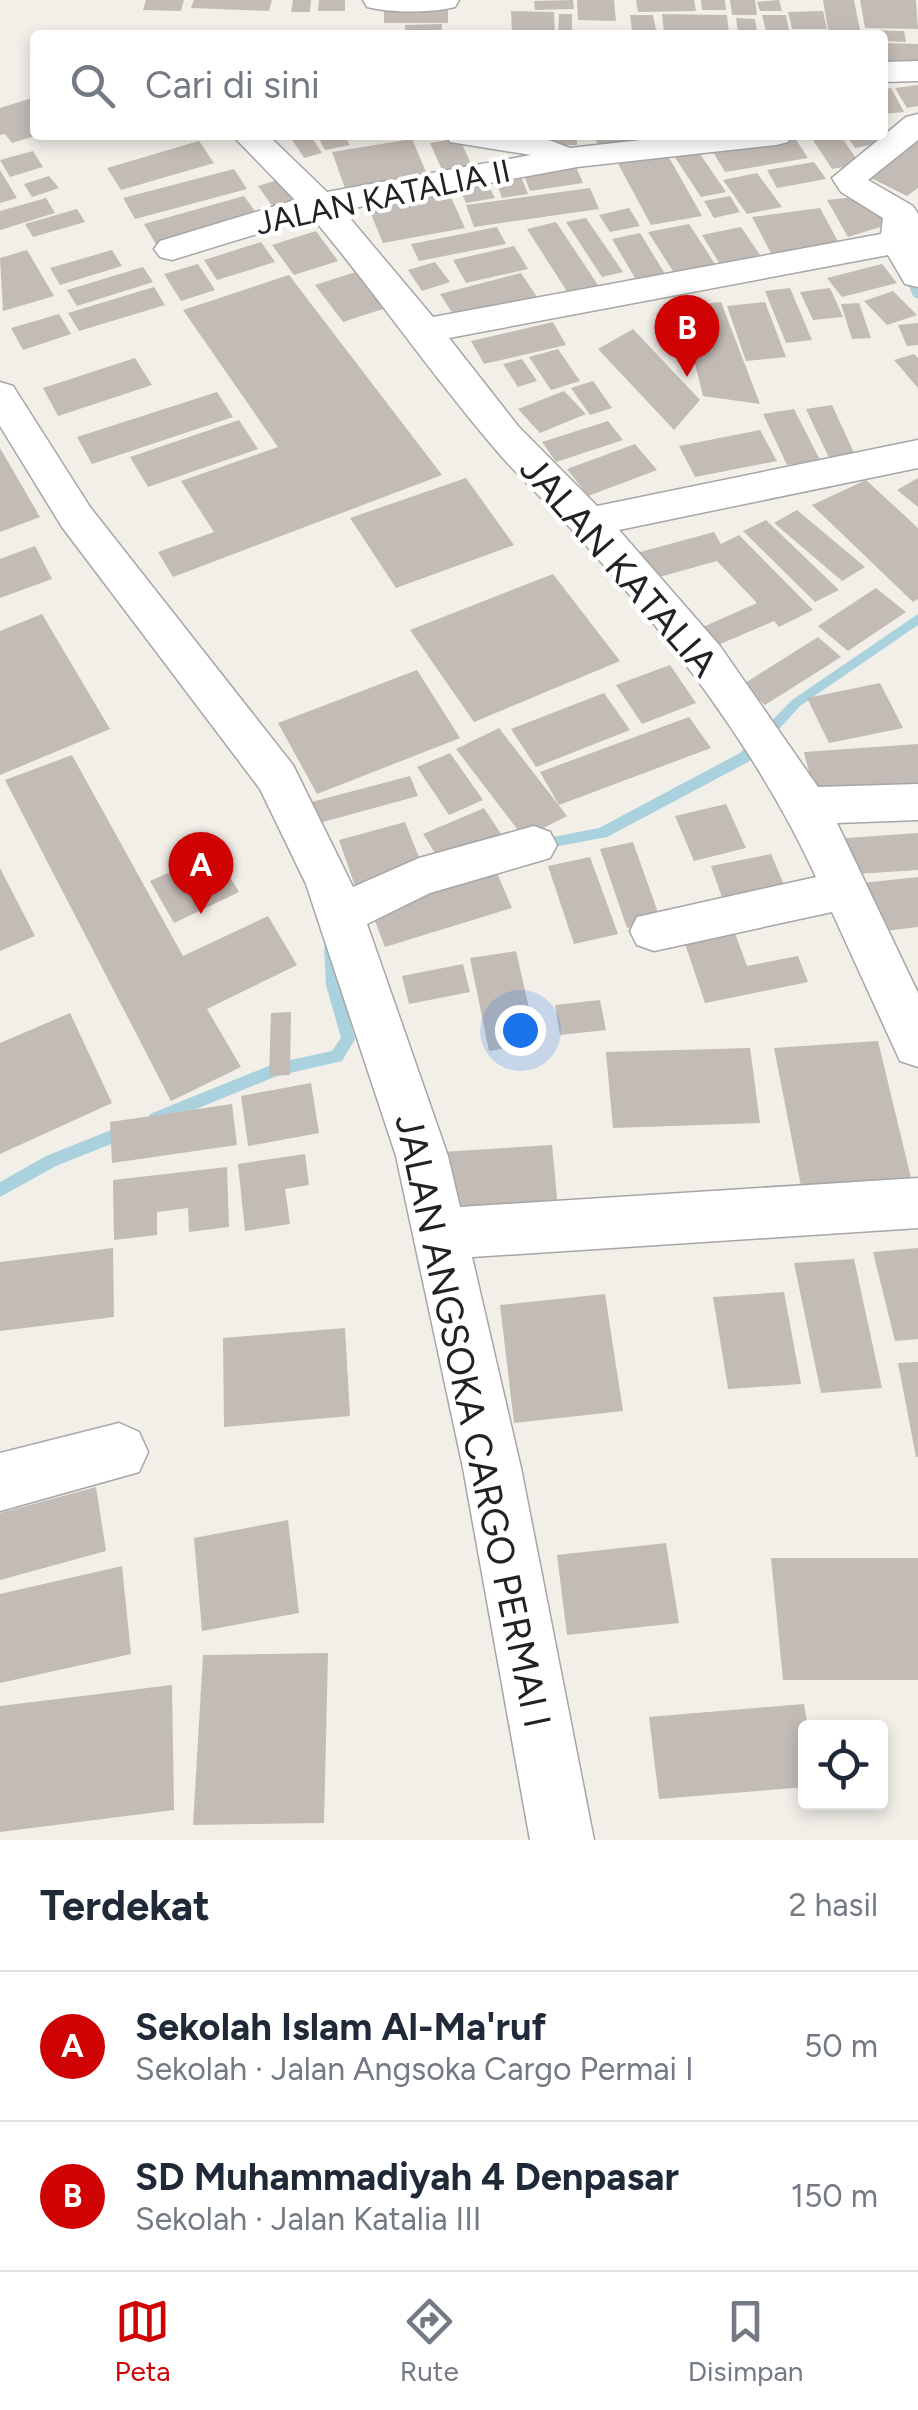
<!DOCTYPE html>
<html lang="id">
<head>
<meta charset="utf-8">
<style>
	body { margin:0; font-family:Figtree,sans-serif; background:#f6f6f7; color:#1f2937 }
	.controls { position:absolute; right:30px; bottom:30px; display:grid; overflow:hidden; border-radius:10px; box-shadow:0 5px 15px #0003 }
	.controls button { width:90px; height:90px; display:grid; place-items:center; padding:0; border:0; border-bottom:2px solid #e0e1e3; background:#fff; color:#1f2937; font:50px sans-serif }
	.you { position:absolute; left:520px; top:1030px; width:35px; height:35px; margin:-25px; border:8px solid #fff; border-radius:50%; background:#1a73e8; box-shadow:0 0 0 15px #1a73e833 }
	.badge { display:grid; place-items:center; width:65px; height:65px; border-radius:50%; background:#d00304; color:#fff; font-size:32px; font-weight:700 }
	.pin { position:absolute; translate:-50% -82px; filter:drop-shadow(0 2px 5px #0008) }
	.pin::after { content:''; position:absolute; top:52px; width:35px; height:30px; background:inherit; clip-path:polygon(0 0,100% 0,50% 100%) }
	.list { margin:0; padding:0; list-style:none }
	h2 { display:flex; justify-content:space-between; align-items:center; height:130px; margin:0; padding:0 40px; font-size:42px }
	h2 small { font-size:32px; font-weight:400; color:#747a83 }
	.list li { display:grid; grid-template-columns:65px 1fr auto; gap:30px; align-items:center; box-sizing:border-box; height:150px; padding:0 40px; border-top:2px solid #e0e1e3 }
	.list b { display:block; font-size:38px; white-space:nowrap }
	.list p { margin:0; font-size:32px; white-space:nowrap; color:#747a83 }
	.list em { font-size:32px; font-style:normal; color:#747a83 }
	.icon { flex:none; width:55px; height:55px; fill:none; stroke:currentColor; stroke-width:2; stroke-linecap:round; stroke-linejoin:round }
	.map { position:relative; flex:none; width:918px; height:1840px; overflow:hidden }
	.search { position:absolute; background:#fff; box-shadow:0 5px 15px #0003; left:30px; right:30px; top:30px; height:110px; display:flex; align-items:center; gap:25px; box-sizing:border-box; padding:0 35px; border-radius:10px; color:#747a83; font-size:38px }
	.sheet { height:430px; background:#fff }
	nav { display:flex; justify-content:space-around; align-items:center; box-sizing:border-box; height:140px; border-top:2px solid #e0e1e3; background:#fff; font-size:28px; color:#747a83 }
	nav a { display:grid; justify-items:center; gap:5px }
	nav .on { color:#d00304 }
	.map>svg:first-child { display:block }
</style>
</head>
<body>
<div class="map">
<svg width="918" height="1840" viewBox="0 0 918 1840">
	<rect width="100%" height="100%" fill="#f2efe9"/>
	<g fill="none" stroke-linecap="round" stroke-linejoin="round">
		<g fill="#aad2de" fill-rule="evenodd">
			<path d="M 907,267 C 918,272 918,288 918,299 L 913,296 L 902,270 Z"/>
			<path d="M 918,614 L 918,625 L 800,706 L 750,761 L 607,837 L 538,850 L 533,849 L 531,845 L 533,841 L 538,840 L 599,828 L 740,753 L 792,700 Z"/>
			<path d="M 331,940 L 336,942 L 338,946 L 340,985 L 355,1039 L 342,1061 L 277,1076 L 155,1126 L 150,1124 L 148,1119 L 150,1114 L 276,1063 L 332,1051 L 341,1038 L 326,985 L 324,946 L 326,942 Z"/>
			<path d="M 126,1124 L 131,1126 L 133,1131 L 131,1136 L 56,1166 L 0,1197 L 0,1182 L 46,1156 Z"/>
		</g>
	</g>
	<g fill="#c3bbb5">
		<path d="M 146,0 L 184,0 L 181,11 L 143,10 Z"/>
		<path d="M 194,0 L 272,0 L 269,11 L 191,8 Z"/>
		<path d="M 293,0 L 311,0 L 310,12 L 291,12 Z"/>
		<path d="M 319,0 L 345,0 L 345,11 L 318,11 Z"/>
		<path d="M 573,0 L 574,9 L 535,10 L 534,1 Z"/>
		<path d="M 577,0 L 614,0 L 616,21 L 578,20 Z"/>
		<path d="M 636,0 L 694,0 L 696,11 L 638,12 Z"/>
		<path d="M 701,0 L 725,0 L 726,10 L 702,10 Z"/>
		<path d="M 730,0 L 755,0 L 757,15 L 732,15 Z"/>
		<path d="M 779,0 L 782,11 L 760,11 L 757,2 Z"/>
		<path d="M 823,0 L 854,0 L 861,35 L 829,35 Z"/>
		<path d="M 860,0 L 916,0 L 918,29 L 865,28 Z"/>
		<rect x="384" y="5" width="64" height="18"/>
		<path d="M 511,11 L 554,12 L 555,35 L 512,35 Z"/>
		<path d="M 823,11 L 827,29 L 792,29 L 788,12 Z"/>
		<path d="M 559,14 L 572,14 L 572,35 L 558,35 Z"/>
		<path d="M 662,14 L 727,15 L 729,34 L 664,33 Z"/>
		<path d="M 630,15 L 653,15 L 656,30 L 632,30 Z"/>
		<path d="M 762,15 L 786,15 L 790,35 L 767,35 Z"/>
		<path d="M 736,18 L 755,19 L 757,33 L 738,33 Z"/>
		<path d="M 442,24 L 442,35 L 405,35 L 405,25 Z"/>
		<path d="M 866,30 L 904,31 L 906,42 L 883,41 L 883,35 L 867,35 Z"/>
		<path d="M 883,43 L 918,44 L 918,65 L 883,64 Z"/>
		<path d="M 918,85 L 918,106 L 907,108 L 895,88 Z"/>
		<path d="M 891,88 L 904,112 L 883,114 L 883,89 Z"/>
		<path d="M 35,97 L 35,136 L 12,143 L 5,134 L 0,135 L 0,108 Z"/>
		<path d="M 883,129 L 892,140 L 855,148 L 846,135 L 883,135 Z"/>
		<path d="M 289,135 L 310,135 L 322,153 L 304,158 Z"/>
		<path d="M 317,135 L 344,135 L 350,145 L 325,150 Z"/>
		<rect x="547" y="135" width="30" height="10"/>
		<path d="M 593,135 L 623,135 L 627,142 L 599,147 Z"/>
		<path d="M 840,135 L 860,164 L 832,169 L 811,137 Z"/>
		<path d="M 459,138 L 476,174 L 446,179 L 430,143 Z"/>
		<path d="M 795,138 L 808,158 L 725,172 L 713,152 Z"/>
		<path d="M 412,139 L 429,179 L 346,191 L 332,152 Z"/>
		<path d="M 199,141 L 214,163 L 121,190 L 107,168 Z"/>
		<path d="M 918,141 L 918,188 L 907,196 L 869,177 Z"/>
		<path d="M 33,151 L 43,167 L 10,177 L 0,160 Z"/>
		<path d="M 698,151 L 726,192 L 701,197 L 674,156 Z"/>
		<path d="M 666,152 L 702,216 L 651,225 L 616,160 Z"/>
		<path d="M 814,162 L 826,179 L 777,188 L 767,170 Z"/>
		<path d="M 576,167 L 583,183 L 530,191 L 524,175 Z"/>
		<path d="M 234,169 L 247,189 L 135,219 L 123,198 Z"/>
		<path d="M 0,170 L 17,198 L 0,203 Z"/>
		<path d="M 757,173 L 782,207 L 747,214 L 723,180 Z"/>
		<path d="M 49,176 L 59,188 L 32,197 L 24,184 Z"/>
		<path d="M 287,177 L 309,204 L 278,214 L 258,186 Z"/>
		<path d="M 521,177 L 528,194 L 502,198 L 496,181 Z"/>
		<path d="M 486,181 L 495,198 L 466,203 L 458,186 Z"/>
		<path d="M 590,188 L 599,209 L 474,227 L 466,205 Z"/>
		<path d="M 449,193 L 465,228 L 383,243 L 368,207 Z"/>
		<path d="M 244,196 L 262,221 L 160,251 L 144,224 Z"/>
		<path d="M 730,196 L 740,212 L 714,218 L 704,201 Z"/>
		<path d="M 855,197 L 890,224 L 848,237 L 827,200 Z"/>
		<path d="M 46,198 L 55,213 L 0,230 L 0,211 Z"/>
		<path d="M 629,208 L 640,226 L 610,232 L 599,215 Z"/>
		<path d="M 820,208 L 841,247 L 773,257 L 752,217 Z"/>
		<path d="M 77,209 L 85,222 L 33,237 L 25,224 Z"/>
		<path d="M 586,218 L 623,272 L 602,277 L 566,222 Z"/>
		<path d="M 556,222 L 598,285 L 568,293 L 527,229 Z"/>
		<path d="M 689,224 L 715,264 L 674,273 L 648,232 Z"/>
		<path d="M 497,227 L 506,244 L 419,261 L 411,244 Z"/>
		<path d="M 741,227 L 760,255 L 720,264 L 702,235 Z"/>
		<path d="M 316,231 L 338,261 L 294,275 L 272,245 Z"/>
		<path d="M 640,233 L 667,277 L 638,283 L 612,239 Z"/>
		<path d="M 261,242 L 275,262 L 217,280 L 204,260 Z"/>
		<path d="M 514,246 L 528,269 L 466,283 L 453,260 Z"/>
		<path d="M 27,250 L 54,296 L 3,311 L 0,258 Z"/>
		<path d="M 112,250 L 122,266 L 60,285 L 50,268 Z"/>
		<path d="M 435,262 L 450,282 L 422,291 L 408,270 Z"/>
		<path d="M 198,264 L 215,290 L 181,301 L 164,274 Z"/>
		<path d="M 882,264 L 897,283 L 842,297 L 827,278 Z"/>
		<path d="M 143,267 L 153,282 L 77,306 L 67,290 Z"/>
		<path d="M 362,270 L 389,307 L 343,322 L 315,285 Z"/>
		<path d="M 521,273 L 539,300 L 458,322 L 440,294 Z"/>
		<path d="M 289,275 L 442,475 L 173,577 L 158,552 L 214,532 L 181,481 L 278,447 L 183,310 Z"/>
		<path d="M 154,287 L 165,305 L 79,331 L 68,313 Z"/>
		<path d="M 790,288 L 812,340 L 786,343 L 765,291 Z"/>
		<path d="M 830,288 L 843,317 L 813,320 L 800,292 Z"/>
		<path d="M 893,291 L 917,315 L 887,325 L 864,301 Z"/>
		<path d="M 721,302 L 760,404 L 703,396 L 681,307 Z"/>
		<path d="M 765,302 L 786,357 L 746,361 L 727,306 Z"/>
		<path d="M 859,303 L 871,338 L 852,339 L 841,304 Z"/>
		<path d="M 59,314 L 71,334 L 23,350 L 11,328 Z"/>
		<path d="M 553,322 L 566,345 L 484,364 L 471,341 Z"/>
		<path d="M 918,323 L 918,345 L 907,346 L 898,325 Z"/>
		<path d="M 633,329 L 700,400 L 674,430 L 598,349 Z"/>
		<path d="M 558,349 L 580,381 L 551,390 L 529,357 Z"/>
		<path d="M 914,354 L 918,358 L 918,388 L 894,360 Z"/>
		<path d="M 135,358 L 152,385 L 58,416 L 43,388 Z"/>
		<path d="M 522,359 L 537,381 L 518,387 L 503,364 Z"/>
		<path d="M 593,381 L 612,408 L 590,415 L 571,388 Z"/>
		<path d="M 564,391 L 586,414 L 540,433 L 518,409 Z"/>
		<path d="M 217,392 L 233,417 L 92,464 L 77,437 Z"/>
		<path d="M 832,405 L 856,457 L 830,460 L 806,409 Z"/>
		<path d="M 794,409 L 820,460 L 787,465 L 763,414 Z"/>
		<path d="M 239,420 L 258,449 L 148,487 L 130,457 Z"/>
		<path d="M 608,421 L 623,440 L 556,462 L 542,442 Z"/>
		<path d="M 760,430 L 777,461 L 695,477 L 679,446 Z"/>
		<path d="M 635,444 L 657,470 L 588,496 L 567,469 Z"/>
		<path d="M 0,448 L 40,517 L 0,532 Z"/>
		<path d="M 466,478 L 514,545 L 396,588 L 350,518 Z"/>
		<path d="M 918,478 L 918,507 L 897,490 Z"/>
		<path d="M 866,480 L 918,528 L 918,599 L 913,602 L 812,505 Z"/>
		<path d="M 797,510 L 865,567 L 842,581 L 774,523 Z"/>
		<path d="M 766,520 L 839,590 L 815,602 L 743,531 Z"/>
		<path d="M 714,532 L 721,544 L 739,535 L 813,610 L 779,627 L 774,621 L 718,645 L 703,627 L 757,603 L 717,561 L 645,581 L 629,555 Z"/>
		<path d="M 35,546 L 52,579 L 0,598 L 0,559 Z"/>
		<path d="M 553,574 L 620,661 L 474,722 L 410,630 Z"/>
		<path d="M 876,588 L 906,612 L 848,651 L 818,626 Z"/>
		<path d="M 42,614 L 110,729 L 0,775 L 0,631 Z"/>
		<path d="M 818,637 L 841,657 L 765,705 L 742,685 Z"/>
		<path d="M 670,665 L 696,703 L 642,724 L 616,685 Z"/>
		<path d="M 417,670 L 460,738 L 317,794 L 278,723 Z"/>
		<path d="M 880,683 L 903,728 L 829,743 L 807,698 Z"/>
		<path d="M 604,693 L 630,730 L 536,767 L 511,729 Z"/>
		<path d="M 689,717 L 711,748 L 559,805 L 540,772 Z"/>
		<path d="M 499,728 L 567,816 L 524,838 L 456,749 Z"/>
		<path d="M 918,744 L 918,791 L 815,798 L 804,752 Z"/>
		<path d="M 450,753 L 483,800 L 449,815 L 417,767 Z"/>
		<path d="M 72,755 L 183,956 L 268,916 L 297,965 L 207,1009 L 241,1067 L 171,1101 L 5,780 Z"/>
		<path d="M 410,776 L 418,796 L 312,825 L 304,804 Z"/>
		<path d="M 726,804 L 746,848 L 694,861 L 675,816 Z"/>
		<path d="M 484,808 L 503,837 L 442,864 L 423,834 Z"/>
		<path d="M 405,822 L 424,870 L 356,889 L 339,840 Z"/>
		<path d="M 918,833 L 918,870 L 841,875 L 832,839 Z"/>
		<path d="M 633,842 L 661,921 L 627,928 L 600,849 Z"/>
		<path d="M 215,852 L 239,892 L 174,923 L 150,881 Z"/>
		<path d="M 771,854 L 788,894 L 725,906 L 711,866 Z"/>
		<path d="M 590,857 L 618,934 L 574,944 L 548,866 Z"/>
		<path d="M 0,868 L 35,936 L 0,951 Z"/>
		<path d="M 497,873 L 512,908 L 385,947 L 371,911 Z"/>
		<path d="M 918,877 L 918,927 L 868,933 L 853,884 Z"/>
		<path d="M 732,925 L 747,966 L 798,956 L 808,982 L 705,1003 L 682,935 Z"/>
		<path d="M 516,951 L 537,1043 L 489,1051 L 470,958 Z"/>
		<path d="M 463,964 L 470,992 L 409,1004 L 402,976 Z"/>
		<path d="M 600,1000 L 606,1030 L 560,1035 L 555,1005 Z"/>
		<path d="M 291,1012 L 290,1075 L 269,1076 L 271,1013 Z"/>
		<path d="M 70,1013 L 112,1103 L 0,1154 L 0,1043 Z"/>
		<path d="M 878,1041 L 911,1178 L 801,1186 L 774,1048 Z"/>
		<path d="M 750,1048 L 760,1123 L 613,1128 L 606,1052 Z"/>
		<path d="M 311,1083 L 319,1133 L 248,1146 L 241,1096 Z"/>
		<path d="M 232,1104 L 237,1145 L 112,1163 L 110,1122 Z"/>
		<path d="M 552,1145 L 558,1209 L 445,1217 L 441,1152 Z"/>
		<path d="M 305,1154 L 309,1185 L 285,1189 L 290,1224 L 245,1231 L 238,1164 Z"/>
		<path d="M 227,1167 L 229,1227 L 189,1232 L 188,1208 L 157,1212 L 157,1235 L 114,1240 L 113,1180 Z"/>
		<path d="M 113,1248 L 114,1317 L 0,1331 L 0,1262 Z"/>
		<path d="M 918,1248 L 918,1339 L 895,1341 L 873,1252 Z"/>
		<path d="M 854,1259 L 882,1388 L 821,1393 L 794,1263 Z"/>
		<path d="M 784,1292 L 801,1384 L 728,1389 L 713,1297 Z"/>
		<path d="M 605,1294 L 623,1411 L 514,1423 L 500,1305 Z"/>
		<path d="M 345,1328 L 350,1416 L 224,1427 L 223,1338 Z"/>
		<path d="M 918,1362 L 918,1457 L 916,1457 L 898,1363 Z"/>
		<path d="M 96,1487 L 106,1551 L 0,1580 L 0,1513 Z"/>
		<path d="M 288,1520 L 299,1613 L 202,1631 L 194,1538 Z"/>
		<path d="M 666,1543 L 679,1623 L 567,1635 L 557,1555 Z"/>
		<path d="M 771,1558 L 918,1558 L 918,1680 L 783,1680 Z"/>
		<path d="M 122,1566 L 131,1654 L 0,1683 L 0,1594 Z"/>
		<path d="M 328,1653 L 324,1823 L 193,1825 L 203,1655 Z"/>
		<path d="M 172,1685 L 174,1810 L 0,1832 L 0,1706 Z"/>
		<path d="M 804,1704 L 808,1728 L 806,1787 L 659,1799 L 649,1717 Z"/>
	</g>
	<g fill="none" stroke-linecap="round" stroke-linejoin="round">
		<g stroke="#a6a6a6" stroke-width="3">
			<g id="minor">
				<path d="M 363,0 L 459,0 L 455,7 C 430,13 392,13 367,7 Z"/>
				<path d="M 918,61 L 918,81 L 883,82 L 883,62 Z"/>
				<path d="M 918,114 L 918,140 L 868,180 L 913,206 L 918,214 L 918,287 L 905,284 L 888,255 L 449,338 L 518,426 L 597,506 L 918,440 L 918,468 L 619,530 L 720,646 L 818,787 L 918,784 L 918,820 L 837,823 L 918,993 L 918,1067 L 900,1061 L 832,912 L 654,951 L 637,945 L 630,931 L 637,917 L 816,877 C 757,749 668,634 573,531 C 546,501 515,474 490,443 C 428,370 374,291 312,217 L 172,260 L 160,257 L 154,249 L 160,241 L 295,200 L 232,135 L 268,135 L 327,192 L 531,155 L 450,142 L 445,135 L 536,135 L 570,148 L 685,135 L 793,135 L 788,142 L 776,145 L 577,167 L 343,210 L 433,317 L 881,234 L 883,218 L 841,192 L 832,178 L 906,117 Z"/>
				<path d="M 0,382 L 13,386 L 90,507 L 293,765 L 353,887 L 419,858 L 534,826 L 550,832 L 557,845 L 550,858 L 430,893 L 367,924 L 448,1156 L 460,1207 L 918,1178 L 918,1228 L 472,1257 L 521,1468 L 594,1840 L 530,1840 L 463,1468 L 396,1156 L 306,884 L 260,789 L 62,527 L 0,426 Z"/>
				<path d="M 119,1423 L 139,1432 L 148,1452 L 139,1472 L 0,1511 L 0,1453 Z"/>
			</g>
		</g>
		<use href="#minor" fill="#fff" fill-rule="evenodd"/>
	</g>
	<g text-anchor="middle" stroke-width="9" stroke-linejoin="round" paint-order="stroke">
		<g font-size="32" fill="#222" stroke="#fff">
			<text transform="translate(383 197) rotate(-12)" y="11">JALAN KATALIA II</text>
		</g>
		<g font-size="38" fill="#222" stroke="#fff">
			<text transform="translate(619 566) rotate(49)" y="13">JALAN KATALIA</text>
			<text transform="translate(473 1421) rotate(78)" y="13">JALAN ANGSOKA CARGO PERMAI I</text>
		</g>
	</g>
</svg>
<div class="controls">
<button><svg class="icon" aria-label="locate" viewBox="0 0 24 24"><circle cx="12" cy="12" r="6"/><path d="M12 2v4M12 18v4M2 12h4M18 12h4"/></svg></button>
</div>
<div class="you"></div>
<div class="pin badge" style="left:201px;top:914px">A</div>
<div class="pin badge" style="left:687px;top:377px">B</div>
<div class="search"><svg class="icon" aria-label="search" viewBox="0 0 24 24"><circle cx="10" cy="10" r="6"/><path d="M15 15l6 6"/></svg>Cari di sini</div>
</div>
<section class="sheet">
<h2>Terdekat<small>2 hasil</small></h2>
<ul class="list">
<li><span class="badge">A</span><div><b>Sekolah Islam Al-Ma'ruf</b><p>Sekolah · Jalan Angsoka Cargo Permai I</p></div><em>50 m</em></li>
<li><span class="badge">B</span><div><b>SD Muhammadiyah 4 Denpasar</b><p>Sekolah · Jalan Katalia III</p></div><em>150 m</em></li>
</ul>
</section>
<nav>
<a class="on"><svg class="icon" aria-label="map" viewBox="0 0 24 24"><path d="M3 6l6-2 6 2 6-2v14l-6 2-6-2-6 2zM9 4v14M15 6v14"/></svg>Peta</a>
<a><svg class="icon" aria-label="directions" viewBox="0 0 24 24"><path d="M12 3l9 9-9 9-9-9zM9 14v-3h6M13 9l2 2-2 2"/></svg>Rute</a>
<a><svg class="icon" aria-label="saved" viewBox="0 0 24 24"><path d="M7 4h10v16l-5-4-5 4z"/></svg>Disimpan</a>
</nav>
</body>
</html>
